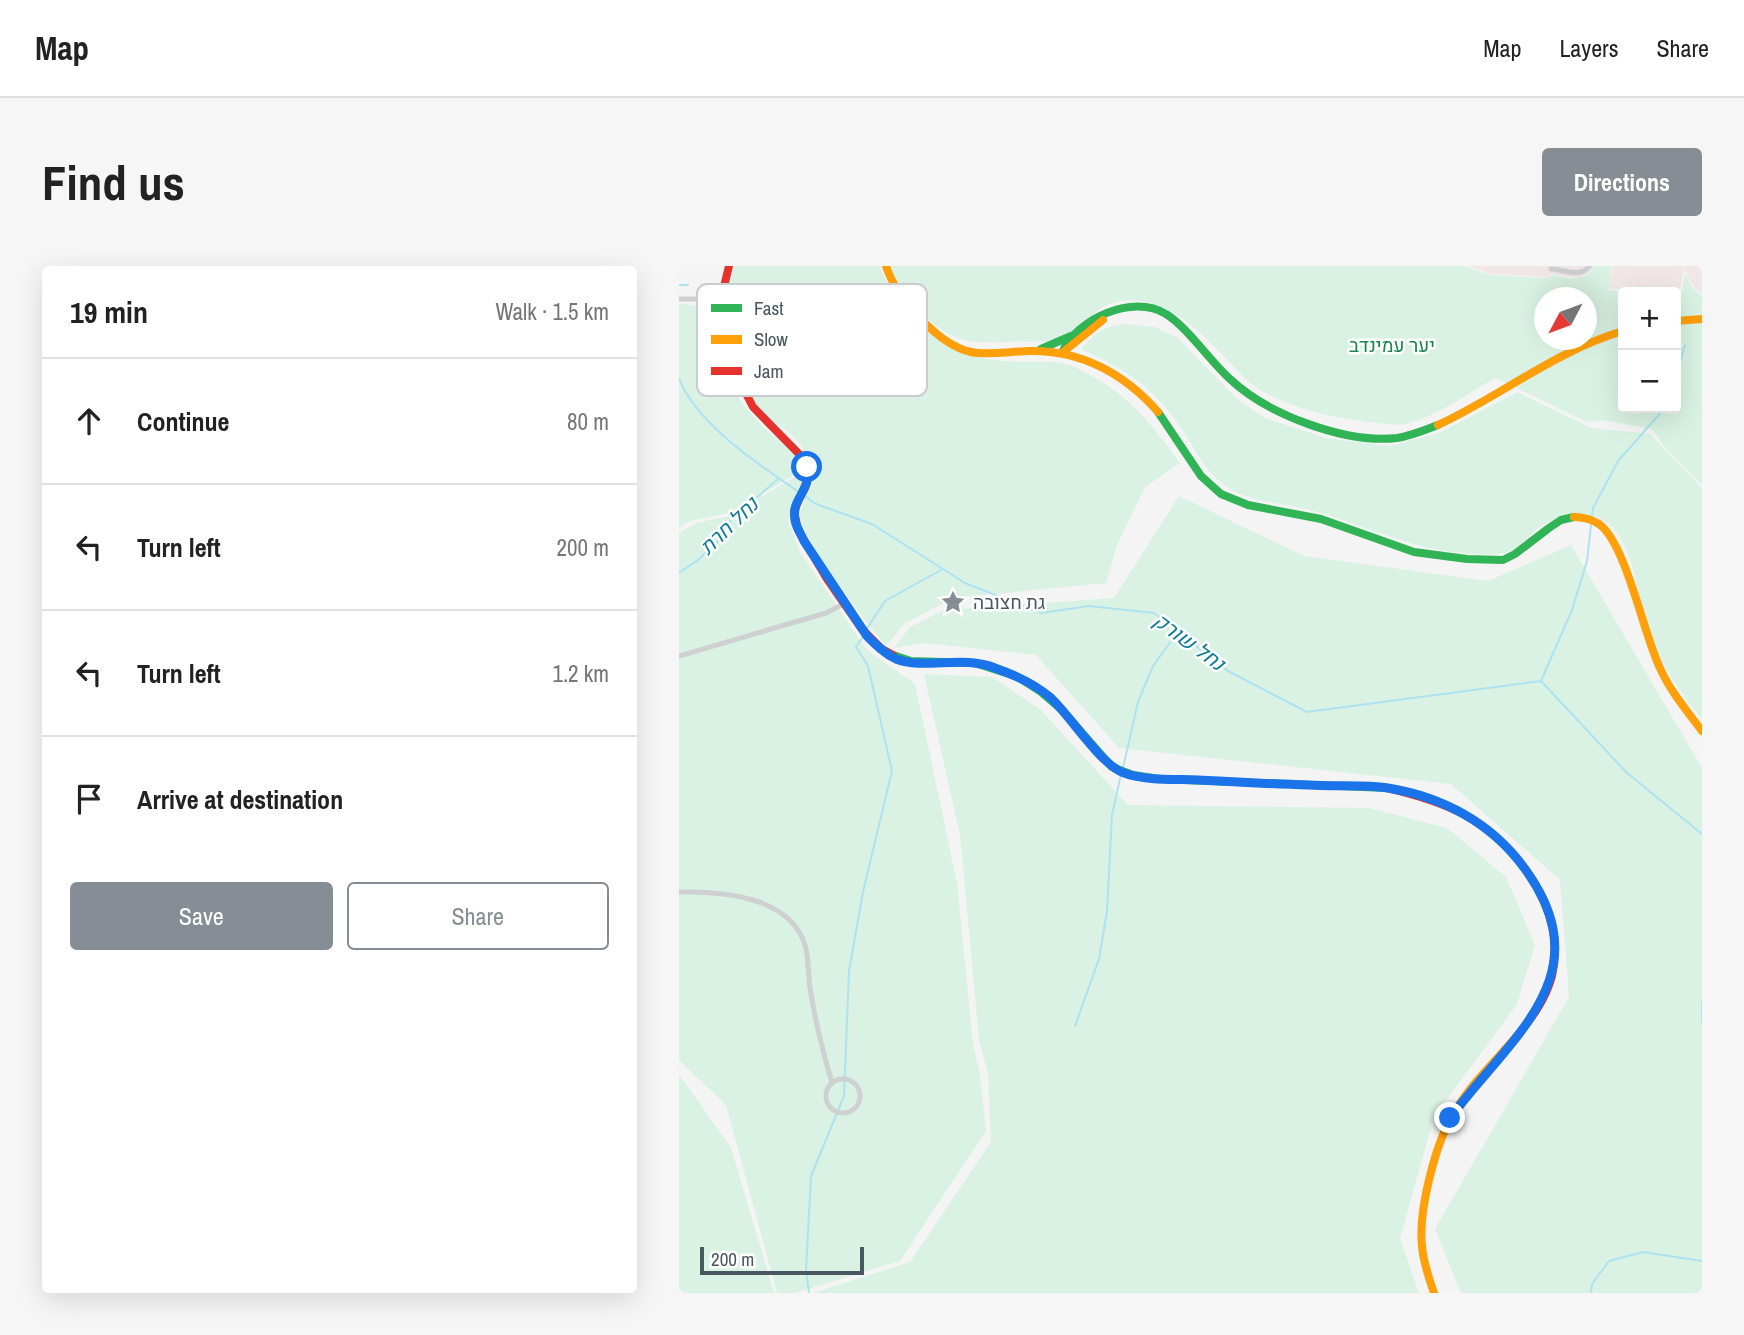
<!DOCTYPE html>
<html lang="en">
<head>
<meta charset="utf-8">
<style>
	body { margin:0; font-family:"Archivo Narrow",Heebo,sans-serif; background:#f6f6f6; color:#222 }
	.controls { position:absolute; right:21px; top:21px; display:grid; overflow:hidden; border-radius:7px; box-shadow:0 7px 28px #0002 }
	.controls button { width:63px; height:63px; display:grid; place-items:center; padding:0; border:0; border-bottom:2px solid #e0e0e0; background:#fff; color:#222; font:35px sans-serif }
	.compass { position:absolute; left:855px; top:21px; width:63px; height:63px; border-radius:50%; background:#fff; box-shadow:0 7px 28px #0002; rotate:229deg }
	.scale { position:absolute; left:21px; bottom:18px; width:164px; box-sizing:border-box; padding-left:7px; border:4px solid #4a5661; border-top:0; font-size:19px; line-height:24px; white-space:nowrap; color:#4a5661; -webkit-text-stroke:5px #fff; paint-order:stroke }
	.stop { position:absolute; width:21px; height:21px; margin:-16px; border:5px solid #1a73e8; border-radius:50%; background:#fff }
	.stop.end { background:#1a73e8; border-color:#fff; box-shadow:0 2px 7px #0008 }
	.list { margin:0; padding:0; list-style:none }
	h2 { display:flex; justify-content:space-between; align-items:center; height:91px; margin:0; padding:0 28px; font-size:30px }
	h2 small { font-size:23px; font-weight:400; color:#767676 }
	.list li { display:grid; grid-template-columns:46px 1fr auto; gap:21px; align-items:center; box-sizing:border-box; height:126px; padding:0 28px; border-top:2px solid #e0e0e0 }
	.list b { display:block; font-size:26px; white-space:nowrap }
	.list em { font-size:23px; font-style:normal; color:#767676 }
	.actions { display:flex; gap:14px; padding:21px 28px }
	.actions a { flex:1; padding:16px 0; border:2px solid #868d94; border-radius:7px; text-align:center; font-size:24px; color:#868d94 }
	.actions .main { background:#868d94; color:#fff }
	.icon { flex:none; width:38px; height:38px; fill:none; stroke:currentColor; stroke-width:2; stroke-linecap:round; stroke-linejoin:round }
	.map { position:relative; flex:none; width:1023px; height:1027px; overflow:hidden; border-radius:7px }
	header { display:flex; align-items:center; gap:42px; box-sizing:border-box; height:98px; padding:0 35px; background:#fff; border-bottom:2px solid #e0e0e0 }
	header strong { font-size:33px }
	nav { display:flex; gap:38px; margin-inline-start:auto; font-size:24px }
	.intro { display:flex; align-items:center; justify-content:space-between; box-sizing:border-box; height:168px; padding:0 42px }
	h1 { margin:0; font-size:49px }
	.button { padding:18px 32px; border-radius:7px; background:#868d94; color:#fff; font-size:24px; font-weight:700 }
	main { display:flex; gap:42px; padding:0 42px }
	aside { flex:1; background:#fff; border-radius:7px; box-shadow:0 7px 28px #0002 }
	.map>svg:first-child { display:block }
</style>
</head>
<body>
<header>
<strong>Map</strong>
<nav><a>Map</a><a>Layers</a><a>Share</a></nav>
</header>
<div class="intro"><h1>Find us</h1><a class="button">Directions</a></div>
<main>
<aside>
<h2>19 min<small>Walk · 1.5 km</small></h2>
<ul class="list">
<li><svg class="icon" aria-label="ahead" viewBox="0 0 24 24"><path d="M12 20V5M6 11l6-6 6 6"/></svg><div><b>Continue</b></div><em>80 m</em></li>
<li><svg class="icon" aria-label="left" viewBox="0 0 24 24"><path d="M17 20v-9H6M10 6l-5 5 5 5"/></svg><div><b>Turn left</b></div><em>200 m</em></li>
<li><svg class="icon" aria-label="left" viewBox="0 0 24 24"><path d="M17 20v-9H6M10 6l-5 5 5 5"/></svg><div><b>Turn left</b></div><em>1.2 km</em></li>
<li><svg class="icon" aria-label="arrive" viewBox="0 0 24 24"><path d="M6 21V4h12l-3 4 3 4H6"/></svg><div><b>Arrive at destination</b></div></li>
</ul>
<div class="actions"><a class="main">Save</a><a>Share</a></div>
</aside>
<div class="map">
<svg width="1023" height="1027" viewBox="0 0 1023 1027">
	<rect width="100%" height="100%" fill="#f4f4f4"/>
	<g fill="#f1e7e6">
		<path d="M 789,0 L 912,0 L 909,7 L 901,12 L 872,8 L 870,11 L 811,8 Z"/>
		<path d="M 933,0 L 1023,0 L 1023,28 L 1014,20 L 1005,3 L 999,34 L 997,33 L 997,26 L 957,26 L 930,22 Z"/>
	</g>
	<g fill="#d9f2e3" fill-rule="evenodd">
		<path d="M 55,0 L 201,0 C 204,11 209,19 216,28 C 241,68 278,92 326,95 C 346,97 371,93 391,99 C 397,101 404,106 410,109 C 450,128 475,162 501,197 L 466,221 L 438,279 L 427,317 L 274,332 L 225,358 L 207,380 C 191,361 121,271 121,251 C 122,229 141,221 130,196 C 127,190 124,182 120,177 C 109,163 91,155 79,142 C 74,135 70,126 66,119 C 43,75 44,47 55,0 Z"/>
		<path d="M 211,0 L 784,0 L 811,9 L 869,12 L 873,9 C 889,12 906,18 914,0 L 932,0 L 930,24 L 944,26 L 944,142 L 997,142 L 997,34 L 1001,34 L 1006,8 L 1013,21 L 1023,30 L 1023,219 L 984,179 L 973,163 L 923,154 L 908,156 L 816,112 C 788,128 759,150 726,158 C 718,160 708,158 699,157 C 657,153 608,143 572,118 C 534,82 489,16 428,39 C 420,42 414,50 407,56 C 397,63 386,70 376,78 C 350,72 325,78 299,76 C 258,74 227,34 211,0 ZM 866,32 L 908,32 L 908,74 L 866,74 Z"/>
		<path d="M 0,38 L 35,41 C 38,93 45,121 83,160 C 91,169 104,175 112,185 C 116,190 120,198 123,204 L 51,247 L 11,255 L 0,262 Z"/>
		<path d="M 447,58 L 476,61 L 499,72 L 558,133 L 586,152 L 647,172 L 711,180 L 760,167 L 838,126 L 912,162 L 971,168 L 1023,222 L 1023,453 C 1000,426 978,391 967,358 C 957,326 956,278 927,256 C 909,243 875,249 858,263 C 848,271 841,281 829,286 C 811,292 770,286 750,282 C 711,272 673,256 635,245 C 606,236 568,238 544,218 C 524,202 520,189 506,168 C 477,123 450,105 402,83 C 416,66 425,60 447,58 Z"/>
		<path d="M 121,208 L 125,220 L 115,234 L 109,255 L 121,286 L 188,384 L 236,418 L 278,617 L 294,777 L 301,810 L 307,865 L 221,995 L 115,1027 L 98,1027 L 47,839 L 0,794 L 0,267 L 17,257 L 50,250 Z"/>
		<path d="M 500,230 L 625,290 L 809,315 L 892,279 L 1023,502 L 1023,1027 L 782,1027 L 756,963 L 890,731 L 881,614 L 772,518 L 440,482 L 357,389 L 245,377 L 215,382 L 231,361 L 265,344 L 435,332 Z"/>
		<path d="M 245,408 L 313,411 L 362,444 L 449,539 L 690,542 L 768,562 L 827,611 L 856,679 L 838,738 L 755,851 L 721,972 L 740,1027 L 134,1027 L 231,996 L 312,876 L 309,808 L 300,774 L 281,569 Z"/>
		<path d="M 0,808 L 52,882 L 95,1027 L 0,1027 Z"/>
	</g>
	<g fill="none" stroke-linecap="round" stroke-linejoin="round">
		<g stroke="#aee2f0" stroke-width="2">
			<path d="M 0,19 L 9,19"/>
			<path d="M 997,110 L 1006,79"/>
			<path d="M 0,113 C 19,159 80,199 120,226"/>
			<path d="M 124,229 L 137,238 L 193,258 L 286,317 L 362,347 L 410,340 L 475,347 L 549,405 L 628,446 L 862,415 L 948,507 L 1023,568"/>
			<path d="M 913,250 L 914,242 L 939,195 L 986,142"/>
			<path d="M 0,307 L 19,294 L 39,275 L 48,258 L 100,212"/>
			<path d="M 187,364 L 206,335 L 262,304"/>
			<path d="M 862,415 L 893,344 L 908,295 L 912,259"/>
			<path d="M 444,502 L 459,436 L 474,400 L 498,367"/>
			<path d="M 1023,736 L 1023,756"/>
			<path d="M 396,760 L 420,693 L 428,645 L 433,549 L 442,508"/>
			<path d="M 130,1027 L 127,1004 L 132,910 L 165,830 L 170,705 L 184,626 L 213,505 L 189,400 L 177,381 L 185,369"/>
			<path d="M 912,1027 L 913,1018 L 930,995 L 964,986 L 1023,995"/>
		</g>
		<g stroke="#ced0d2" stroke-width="5">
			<path d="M 872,3 C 886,4 901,12 911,0"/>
			<path d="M 0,33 L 42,33"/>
			<path d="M 0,390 L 147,347 L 166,337"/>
			<path d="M 0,626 C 42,625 111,630 126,679 C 130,693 129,708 131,722 C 136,755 144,786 153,817"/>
			<circle cx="164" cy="830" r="17"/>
		</g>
		<g stroke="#30b455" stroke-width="8">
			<path d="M 362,83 L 392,70"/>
			<path d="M 383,87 C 397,53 454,27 487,48 C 507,60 532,96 551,113 C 588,148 666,178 718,172 C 732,170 746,164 759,159"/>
			<path d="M 479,146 L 522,210 L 542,228 L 569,239 L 642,253 L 735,286 L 788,293 L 824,294 L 836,288 L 870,262 L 882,254 L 895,251"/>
			<path d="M 214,389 L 232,395 L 296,397 L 339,411 L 362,426 L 383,444 L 433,501 L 454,509 L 481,513 L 708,522"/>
		</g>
		<g stroke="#ff9f0a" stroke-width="8">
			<path d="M 207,0 C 217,31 259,79 292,86 C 311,90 332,85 351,85 C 402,84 446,108 479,146"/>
			<path d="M 997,55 L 1023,53"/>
			<path d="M 383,87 L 424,54"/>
			<path d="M 759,159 C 822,130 876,85 944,65"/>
			<path d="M 895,251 C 904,251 912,253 920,258 C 947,277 965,370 981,402 C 991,425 1008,445 1023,465"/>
			<path d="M 755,1027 C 750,1012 744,996 743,980 C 739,944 757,875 776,845 C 793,817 817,794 838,770"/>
		</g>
		<g stroke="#e5322d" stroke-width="8">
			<path d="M 50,0 L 42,33 L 42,74 L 46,87 L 74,141 L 123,191 L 129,213 L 115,245 L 119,264 L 148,313 L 182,362 L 203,383 L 214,389"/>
			<path d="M 708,522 C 734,528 760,535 784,548 C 839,578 888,645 873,710 C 867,733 853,752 838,770"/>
		</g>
	</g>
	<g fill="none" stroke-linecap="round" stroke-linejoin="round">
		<path stroke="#1a73e8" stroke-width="9" d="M 128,201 C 133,226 112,231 116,254 C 117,261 122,268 125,275 L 188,370 C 197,379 206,388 217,393 C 245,404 284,389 316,402 C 336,409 356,418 372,432 C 392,451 422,499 445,507 C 467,515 496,513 519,514 C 556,516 593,518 630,519 C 656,521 683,518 709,522 C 764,531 813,557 846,603 C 924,710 831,771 771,852"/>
	</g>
	<defs>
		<g id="sight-bare" transform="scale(1.89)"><path d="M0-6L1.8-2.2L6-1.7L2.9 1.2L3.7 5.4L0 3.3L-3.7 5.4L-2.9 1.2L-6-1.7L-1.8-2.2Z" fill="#868d94" stroke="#fff" stroke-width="2.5" paint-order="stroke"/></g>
	</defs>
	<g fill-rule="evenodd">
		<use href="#sight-bare" x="274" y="336"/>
	</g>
	<g text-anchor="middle" stroke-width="5" stroke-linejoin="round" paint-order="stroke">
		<g font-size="19" fill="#17864f" stroke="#fff">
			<text x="713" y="86">יער עמינדב</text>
		</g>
		<g font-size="19" fill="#4a5661" stroke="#fff" text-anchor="start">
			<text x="294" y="343">גת חצובה</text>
		</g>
		<g font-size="21" font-style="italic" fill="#0c7c9b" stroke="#fff">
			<text transform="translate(50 260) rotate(-44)" y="7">נחל חרת</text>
			<text transform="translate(510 376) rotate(36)" y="7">נחל שורק</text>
		</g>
	</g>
	<rect x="18" y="18" width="230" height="112" rx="10" fill="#fff" stroke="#c9ccd0" stroke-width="2"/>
	<rect x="32" y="38" width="31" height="8" fill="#30b455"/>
	<rect x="32" y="69" width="31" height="9" fill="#ff9f0a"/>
	<rect x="32" y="101" width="31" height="8" fill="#e5322d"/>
	<g font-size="19" fill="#4a5661">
		<text x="75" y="49">Fast</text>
		<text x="75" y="80">Slow</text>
		<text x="75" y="112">Jam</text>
	</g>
</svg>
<div class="controls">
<button>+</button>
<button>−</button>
</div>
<svg class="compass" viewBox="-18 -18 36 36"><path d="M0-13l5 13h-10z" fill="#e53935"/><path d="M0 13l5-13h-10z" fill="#767676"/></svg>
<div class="scale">200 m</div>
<div class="stop" style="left:128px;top:201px"></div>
<div class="stop end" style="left:771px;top:852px"></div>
</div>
</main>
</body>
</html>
